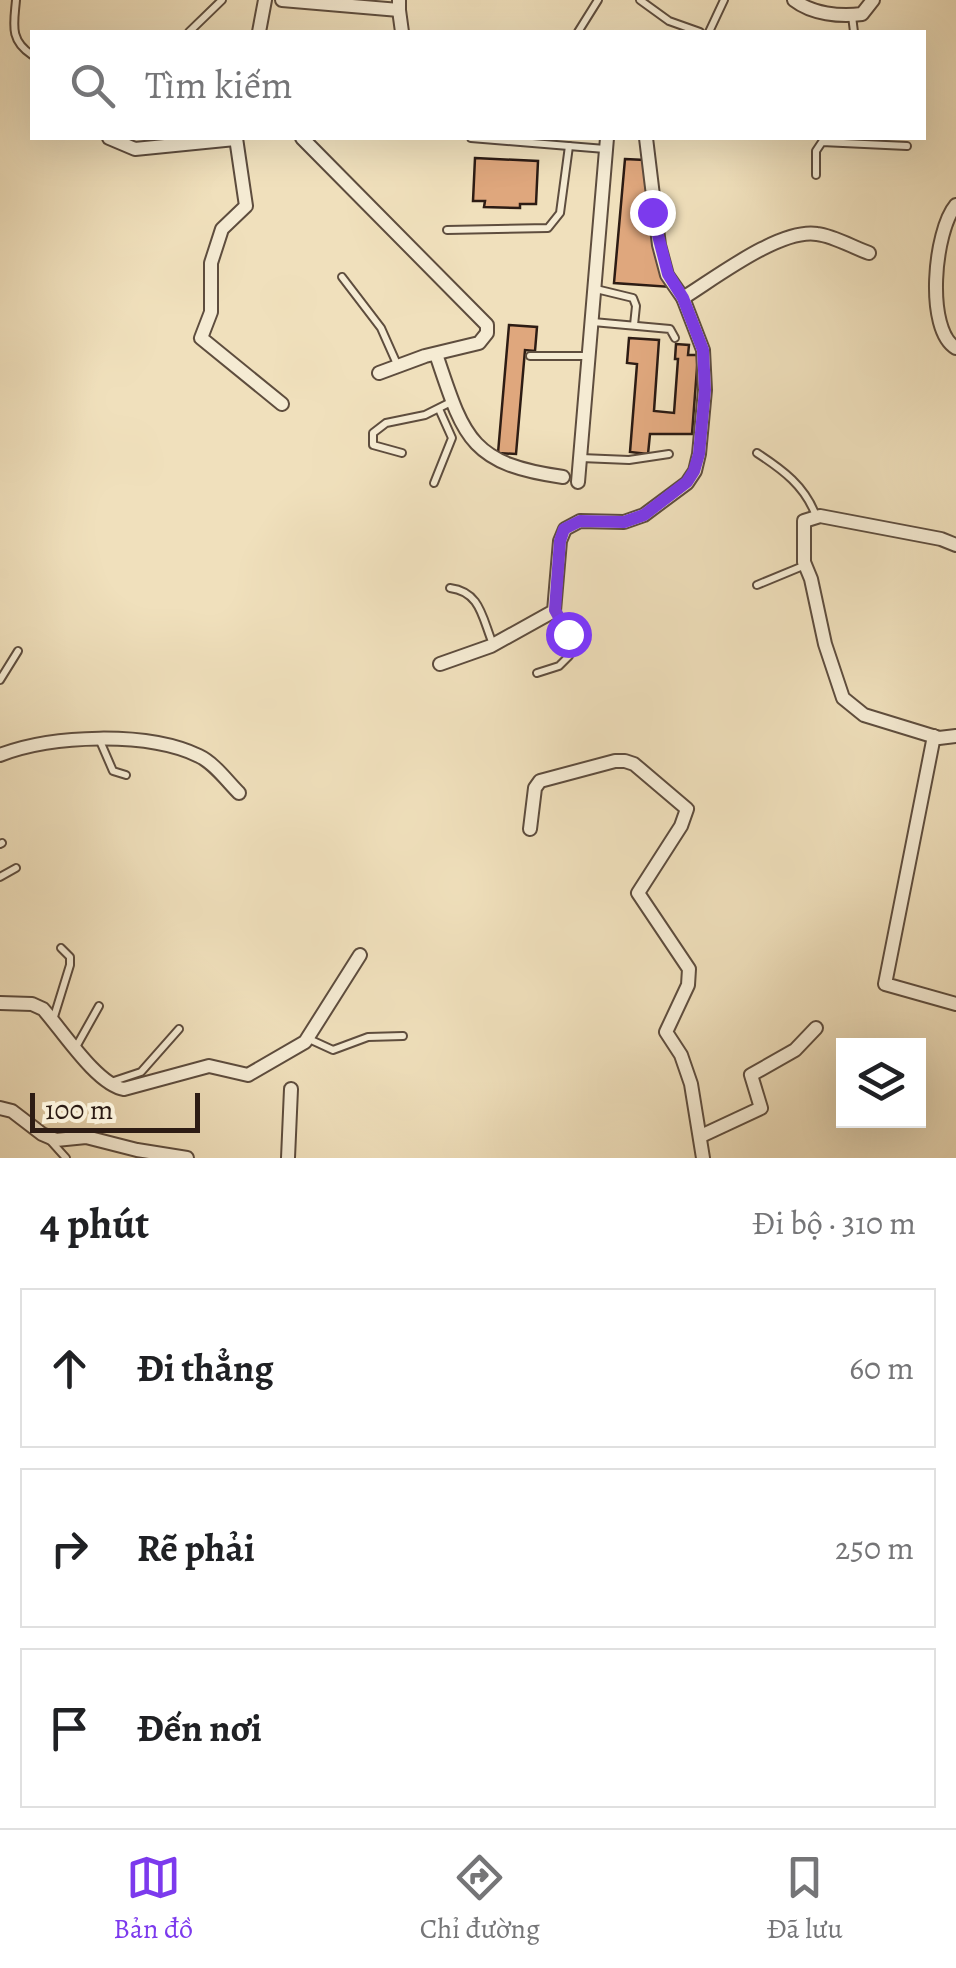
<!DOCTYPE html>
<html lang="vi">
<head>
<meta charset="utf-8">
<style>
	body { margin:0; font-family:Alegreya,serif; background:#f6f6f6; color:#202124 }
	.controls { position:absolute; right:30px; bottom:30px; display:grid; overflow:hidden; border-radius:0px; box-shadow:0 10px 40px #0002 }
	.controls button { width:90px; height:90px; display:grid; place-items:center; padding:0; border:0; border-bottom:2px solid #e0e0e0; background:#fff; color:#202124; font:50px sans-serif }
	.scale { position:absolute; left:30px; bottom:25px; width:170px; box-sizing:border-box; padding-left:10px; border:5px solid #2d1c14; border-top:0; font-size:28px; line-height:35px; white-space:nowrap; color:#2d1c14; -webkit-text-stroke:8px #f5ebd3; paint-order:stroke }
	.stop { position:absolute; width:30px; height:30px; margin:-22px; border:8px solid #7c3aed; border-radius:50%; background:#fff }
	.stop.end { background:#7c3aed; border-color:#fff; box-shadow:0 2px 10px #0008 }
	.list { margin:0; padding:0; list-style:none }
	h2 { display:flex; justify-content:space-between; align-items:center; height:130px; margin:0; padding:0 40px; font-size:42px }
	h2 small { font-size:32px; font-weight:400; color:#757577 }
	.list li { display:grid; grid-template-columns:65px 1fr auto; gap:30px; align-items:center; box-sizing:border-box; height:160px; margin:0 20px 20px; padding:0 20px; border:2px solid #e0e0e0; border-radius:0px }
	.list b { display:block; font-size:38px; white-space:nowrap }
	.list em { font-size:32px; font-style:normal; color:#757577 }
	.icon { flex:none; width:55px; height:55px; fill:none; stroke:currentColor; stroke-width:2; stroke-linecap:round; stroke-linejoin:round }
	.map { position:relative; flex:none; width:956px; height:1158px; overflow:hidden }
	.search { position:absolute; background:#fff; box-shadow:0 10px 40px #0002; left:30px; right:30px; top:30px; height:110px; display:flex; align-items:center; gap:25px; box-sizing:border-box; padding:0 35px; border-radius:0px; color:#757577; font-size:38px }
	.sheet { height:670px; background:#fff }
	nav { display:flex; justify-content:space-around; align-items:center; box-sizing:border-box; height:140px; border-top:2px solid #e0e0e0; background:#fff; font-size:28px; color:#757577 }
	nav a { display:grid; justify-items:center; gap:5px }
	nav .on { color:#7c3aed }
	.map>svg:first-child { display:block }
</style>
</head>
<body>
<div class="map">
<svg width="956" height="1158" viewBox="0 0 956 1158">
	<rect width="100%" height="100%" fill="#f0e0bc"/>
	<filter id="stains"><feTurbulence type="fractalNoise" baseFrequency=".002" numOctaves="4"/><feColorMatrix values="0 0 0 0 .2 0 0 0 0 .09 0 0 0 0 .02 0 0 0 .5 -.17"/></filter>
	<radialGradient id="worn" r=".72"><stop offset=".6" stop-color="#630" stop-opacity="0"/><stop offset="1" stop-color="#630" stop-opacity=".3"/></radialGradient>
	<g fill="#dfa77d" stroke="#2d1c14" stroke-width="2.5">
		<path d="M 475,158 L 538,161 L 536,204 L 520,204 L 520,208 L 484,207 L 485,201 L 473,201 Z"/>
		<path d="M 625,159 L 645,160 L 671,287 L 614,283 Z"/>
		<path d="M 509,325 L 537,327 L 535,351 L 525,350 L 516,454 L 498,453 Z"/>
		<path d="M 629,338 L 659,340 L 654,411 L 674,413 L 678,359 L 675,359 L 676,344 L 689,345 L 688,355 L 698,355 L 692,434 L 650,434 L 648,454 L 630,452 L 637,364 L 627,363 Z"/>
	</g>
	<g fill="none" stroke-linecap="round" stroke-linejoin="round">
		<g stroke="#5e4d3e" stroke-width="10">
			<g id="lane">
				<path d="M 16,0 C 14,24 9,40 32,55"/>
				<path d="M 640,0 L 669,21 L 700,32"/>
				<path d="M 852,16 L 854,32"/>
				<path d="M 189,32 L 222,0"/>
				<path d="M 578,32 L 598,0"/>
				<path d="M 709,32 L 724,0"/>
				<path d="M 471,138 L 605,149"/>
				<path d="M 816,175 L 816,151 L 822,142 L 907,146"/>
				<path d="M 447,230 L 548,228 L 560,213 L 569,146"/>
				<path d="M 342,277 L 381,328 L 397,364"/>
				<path d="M 596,289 L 633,298 L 636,306 L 634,325"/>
				<path d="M 593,322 L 670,329 L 675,338"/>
				<path d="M 530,356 L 588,356"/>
				<path d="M 402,453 L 373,445 L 373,433 L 386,423 L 425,415 L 451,402"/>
				<path d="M 757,453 C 783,470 805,486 816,516"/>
				<path d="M 581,458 L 629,460 L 669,454"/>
				<path d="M 434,483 L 452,438 L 439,409"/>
				<path d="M 757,585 L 803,566"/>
				<path d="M 450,588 C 481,592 482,618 493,644"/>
				<path d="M 537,673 L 559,666 L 569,656 L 568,634 L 555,611"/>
				<path d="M 0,680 L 18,651"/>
				<path d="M 100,741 L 113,771 L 126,775"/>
				<path d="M 0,844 L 2,843"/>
				<path d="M 0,877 L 16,868"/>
				<path d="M 53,1020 L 70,965 L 70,957 L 61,948"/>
				<path d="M 309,1039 L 333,1050 L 368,1037 L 403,1036"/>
				<path d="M 76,1047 L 99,1006"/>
				<path d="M 114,1081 L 141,1072 L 179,1029"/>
				<path d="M 48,1138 L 66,1158"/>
			</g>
		</g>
		<g stroke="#5e4d3e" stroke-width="16">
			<g id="street">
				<path d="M 282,0 L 399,10 L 399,0"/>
				<path d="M 794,0 C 812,14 840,17 862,14 L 873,0"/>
				<path d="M 399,10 L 402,32"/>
				<path d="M 259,32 L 265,0"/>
				<path d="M 109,138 L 135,149 L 235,139"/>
				<path d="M 236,138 L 246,206 L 222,229 L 211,263 L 211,312 L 201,338 L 282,404"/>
				<path d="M 302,138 L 487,325 L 487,333 L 479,343 L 425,356 L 379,373"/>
				<path d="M 956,205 C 934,231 925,330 956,348"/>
				<path d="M 683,298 C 714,279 780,228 817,234 C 834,236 852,247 869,253"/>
				<path d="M 436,354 C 464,438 470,464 563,477"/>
				<path d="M 578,482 L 607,138"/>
				<path d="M 956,545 L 941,539 L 820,516 L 804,521 L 804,562 L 811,579 L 825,644 L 843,698 L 864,715 L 939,738 L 956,736"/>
				<path d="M 440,664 L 491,646 L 554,611 L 560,541 L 565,529 L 580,521 L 624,522 L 644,515 L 687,483 L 695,471 L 699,454 L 705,390 L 703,350 L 683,298 L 667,275 L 659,245 L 646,138"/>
				<path d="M 934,736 L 885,984 L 956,1004"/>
				<path d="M 0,755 C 52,735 147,731 199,756 C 214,763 227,781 239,793"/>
				<path d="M 530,829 L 535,788 L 540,781 L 615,761 L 625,761 L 634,764 L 687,809 L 681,826 L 638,893 L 689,969 L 688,985 L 666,1032 L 681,1055 L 691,1084 L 703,1158"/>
				<path d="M 0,1003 L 32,1004 L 43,1009 C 62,1030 97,1085 124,1089 L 209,1066 L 248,1075 L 305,1042 L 360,955"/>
				<path d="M 0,1108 L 12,1111 L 42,1134 L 56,1140 L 86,1137 L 137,1150 L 187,1158"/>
				<path d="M 701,1136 L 761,1108 L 751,1075 L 795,1050 L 816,1028"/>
				<path d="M 288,1158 L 291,1089"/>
			</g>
		</g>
		<use href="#lane" stroke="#f5ebd3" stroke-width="6"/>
		<use href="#street" stroke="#f5ebd3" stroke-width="12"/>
	</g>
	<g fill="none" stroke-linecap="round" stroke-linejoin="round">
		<path stroke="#7c3aed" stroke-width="12" d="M 568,634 L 555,610 L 560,541 L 564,529 L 580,521 L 624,522 L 644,515 L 687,482 L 694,471 L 699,454 L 705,390 L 703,350 L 683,298 L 668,274 L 652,212"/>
	</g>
	<rect width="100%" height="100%" filter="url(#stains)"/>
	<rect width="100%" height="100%" fill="url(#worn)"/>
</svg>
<div class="controls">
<button><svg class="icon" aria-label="layers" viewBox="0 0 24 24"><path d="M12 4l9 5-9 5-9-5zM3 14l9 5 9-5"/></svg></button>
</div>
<div class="scale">100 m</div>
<div class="stop" style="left:568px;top:634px"></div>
<div class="stop end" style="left:652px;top:212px"></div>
<div class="search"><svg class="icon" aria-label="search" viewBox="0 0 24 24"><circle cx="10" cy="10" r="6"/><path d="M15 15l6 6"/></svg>Tìm kiếm</div>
</div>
<section class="sheet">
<h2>4 phút<small>Đi bộ · 310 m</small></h2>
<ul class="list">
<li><svg class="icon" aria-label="ahead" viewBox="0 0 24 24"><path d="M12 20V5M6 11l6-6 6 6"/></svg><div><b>Đi thẳng</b></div><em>60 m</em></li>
<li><svg class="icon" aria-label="right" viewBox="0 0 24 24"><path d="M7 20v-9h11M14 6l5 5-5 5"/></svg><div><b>Rẽ phải</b></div><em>250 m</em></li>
<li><svg class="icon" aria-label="arrive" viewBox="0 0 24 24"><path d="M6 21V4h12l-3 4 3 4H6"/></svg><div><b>Đến nơi</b></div></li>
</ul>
</section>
<nav>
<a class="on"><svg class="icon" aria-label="map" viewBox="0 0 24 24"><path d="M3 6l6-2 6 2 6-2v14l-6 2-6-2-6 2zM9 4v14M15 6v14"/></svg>Bản đồ</a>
<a><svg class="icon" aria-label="directions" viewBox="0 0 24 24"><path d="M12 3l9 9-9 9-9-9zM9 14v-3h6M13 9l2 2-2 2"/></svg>Chỉ đường</a>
<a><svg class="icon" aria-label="saved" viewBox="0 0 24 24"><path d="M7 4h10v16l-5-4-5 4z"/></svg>Đã lưu</a>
</nav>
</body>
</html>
